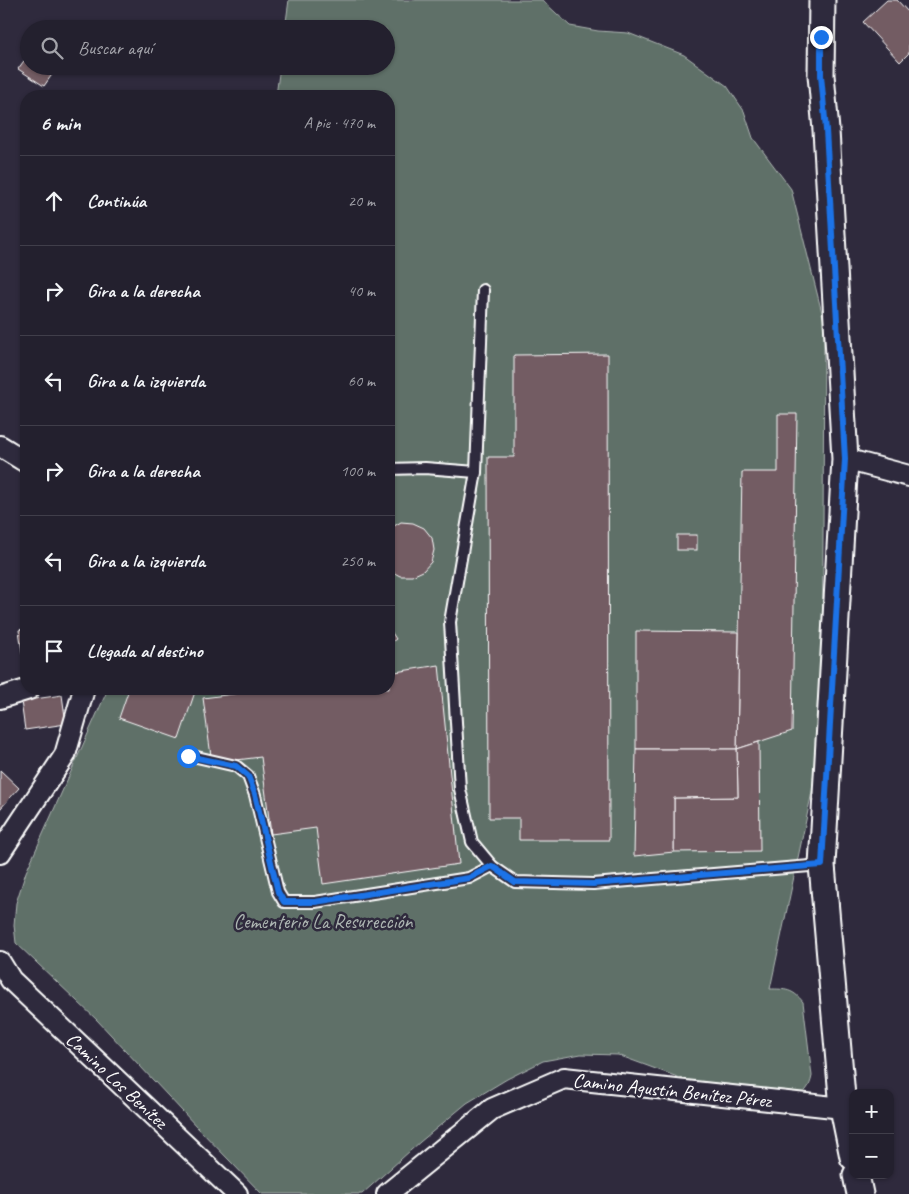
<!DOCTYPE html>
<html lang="es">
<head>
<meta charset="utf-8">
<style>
	body { margin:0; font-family:Caveat,sans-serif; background:#2f2d3a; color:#f1f3f6 }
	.controls { position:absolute; right:15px; bottom:15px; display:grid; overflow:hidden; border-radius:10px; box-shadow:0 1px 4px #0004 }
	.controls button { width:45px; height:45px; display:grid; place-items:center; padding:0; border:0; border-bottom:1px solid #403e4a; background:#23202e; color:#f1f3f6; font:25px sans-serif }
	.stop { position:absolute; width:15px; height:15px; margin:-11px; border:4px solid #1a73e8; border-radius:50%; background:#fff }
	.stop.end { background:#1a73e8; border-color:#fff; box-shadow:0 1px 5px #0008 }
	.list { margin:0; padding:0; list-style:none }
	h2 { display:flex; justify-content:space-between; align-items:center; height:65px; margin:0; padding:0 20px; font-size:21px }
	h2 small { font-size:16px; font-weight:400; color:#a3a3aa }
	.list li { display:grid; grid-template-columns:32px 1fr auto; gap:15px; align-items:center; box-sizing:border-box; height:90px; padding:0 20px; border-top:1px solid #403e4a }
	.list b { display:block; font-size:19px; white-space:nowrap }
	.list em { font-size:16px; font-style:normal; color:#a3a3aa }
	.icon { flex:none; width:28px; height:28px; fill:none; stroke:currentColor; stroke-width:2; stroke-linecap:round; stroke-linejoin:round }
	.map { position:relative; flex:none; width:909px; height:1194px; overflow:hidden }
	.search { position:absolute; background:#23202e; box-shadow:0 1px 4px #0004; left:20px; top:20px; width:375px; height:55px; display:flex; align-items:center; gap:12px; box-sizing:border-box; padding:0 18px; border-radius:28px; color:#a3a3aa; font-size:19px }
	.panel { position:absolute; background:#23202e; box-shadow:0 1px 4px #0004; left:20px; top:90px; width:375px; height:605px; border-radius:20px }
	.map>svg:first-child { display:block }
</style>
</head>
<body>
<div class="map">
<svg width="909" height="1194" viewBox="0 0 909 1194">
	<rect width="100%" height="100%" fill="#2f2a3d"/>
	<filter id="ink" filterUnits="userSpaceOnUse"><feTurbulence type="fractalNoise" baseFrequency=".02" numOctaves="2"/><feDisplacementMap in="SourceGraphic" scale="10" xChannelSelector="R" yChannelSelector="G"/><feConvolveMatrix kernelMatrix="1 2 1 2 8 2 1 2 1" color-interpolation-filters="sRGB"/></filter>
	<g filter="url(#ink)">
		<path fill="#5e6f67" stroke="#aeb7b3" d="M 289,0 L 542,0 L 570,26 L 598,31 L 628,33 L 684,55 L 727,86 L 744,111 L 753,138 L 791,189 L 824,321 L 822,745 L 770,989 C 785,989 793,989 803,1002 L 812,1076 C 810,1088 804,1093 795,1100 L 702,1086 L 618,1055 L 581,1054 L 543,1061 L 507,1079 L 467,1103 L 420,1142 L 362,1194 L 262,1194 L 197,1127 L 97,1020 L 16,943 L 14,925 L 16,903 L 26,872 L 108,689 L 389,689 L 389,96 L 276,96 L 280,66 L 386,66 L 386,29 L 285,29 Z"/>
		<g fill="#735b64" stroke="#fff">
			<path d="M 887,0 L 897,0 L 909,13 L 909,53 L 900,62 L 863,22 Z"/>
			<path d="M 29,54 L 29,66 L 58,66 L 44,86 L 18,69 Z"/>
			<path d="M 608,354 L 609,840 L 519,840 L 519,818 L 489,818 L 488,457 L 514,457 L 514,355 Z"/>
			<path d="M 778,414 L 797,414 L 792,731 L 737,749 L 742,472 L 778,472 Z"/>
			<path d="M 401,522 L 413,523 L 424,528 L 432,538 L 434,550 L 431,562 L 423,571 L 412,576 L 400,576 L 389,570 L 389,529 Z"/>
			<rect x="677" y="535" width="20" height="15"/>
			<path d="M 26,628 L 26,659 L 23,659 L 19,630 Z"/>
			<path d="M 389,628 L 396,639 L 389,644 Z"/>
			<path d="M 636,631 L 739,632 L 737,749 L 636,749 Z"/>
			<path d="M 439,665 L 459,864 L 323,884 L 316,828 L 271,834 L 261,757 L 212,763 L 203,698 L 272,689 L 389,689 L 389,673 Z"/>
			<path d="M 129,689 L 196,689 L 179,739 L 119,718 Z"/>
			<path d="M 62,695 L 66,724 L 25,730 L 21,701 Z"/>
			<path d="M 759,742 L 760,851 L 674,852 L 674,798 L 738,797 L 737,749 Z"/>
			<path d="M 636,749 L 737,749 L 738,797 L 674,798 L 674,852 L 634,856 Z"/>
			<path d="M 0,770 L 19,788 L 0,809 Z"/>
		</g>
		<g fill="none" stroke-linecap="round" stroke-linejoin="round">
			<g stroke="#fff" stroke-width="14">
				<g id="service">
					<path d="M 483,290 L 476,472 L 450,622 L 460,789 L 472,842 L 492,866 L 515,882 L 593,884 L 822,865"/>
					<path d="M 389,469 L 425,468 L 476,472"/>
					<path d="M 188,755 L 236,766 L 248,776 L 255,795 L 278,892 L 284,902 L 315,902 L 469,878 L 492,866"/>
				</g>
			</g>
			<g stroke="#fff" stroke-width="24">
				<g id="minor">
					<path d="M 0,446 L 26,462"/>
					<path d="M 845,459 L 909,476"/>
					<path d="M 0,698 L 29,689"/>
					<path d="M 0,853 L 65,755 L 84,689"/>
					<path d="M 0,962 L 11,980 L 237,1194"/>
					<path d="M 387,1194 L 492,1109 L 564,1078 L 843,1108"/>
				</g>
			</g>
			<g stroke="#fff" stroke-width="29">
				<g id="tertiary">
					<path d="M 822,0 L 821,75 L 826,130 L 845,459 L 822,865 L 843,1108 L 853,1157"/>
					<path d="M 856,1175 L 860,1194"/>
				</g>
			</g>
			<use href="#service" stroke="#2f2a3d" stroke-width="10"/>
			<use href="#minor" stroke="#2f2a3d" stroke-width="20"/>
			<use href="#tertiary" stroke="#2f2a3d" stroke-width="25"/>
		</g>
	</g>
	<g fill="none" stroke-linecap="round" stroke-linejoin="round" filter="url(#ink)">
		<path stroke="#1a73e8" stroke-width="6" d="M 188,756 L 236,766 L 248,776 L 255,794 L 278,892 L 284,902 L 315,902 L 469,878 L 492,866 L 515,882 L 593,884 L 822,865 L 845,459 L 826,130 L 821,75 L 821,37"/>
	</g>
	<g text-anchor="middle" stroke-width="5" stroke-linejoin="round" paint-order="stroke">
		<g font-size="20" fill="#aeb7b3" stroke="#2f2a3d">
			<text x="323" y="928">Cementerio La Resurección</text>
		</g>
		<g font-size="20" fill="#fff" stroke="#2f2a3d">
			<text transform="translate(117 1080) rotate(43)" y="7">Camino Los Benítez</text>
			<text transform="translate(672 1090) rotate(6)" y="7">Camino Agustín Benítez Pérez</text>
		</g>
	</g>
</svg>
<div class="controls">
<button>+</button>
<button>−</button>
</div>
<div class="stop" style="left:188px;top:756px"></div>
<div class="stop end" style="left:821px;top:37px"></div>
<div class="search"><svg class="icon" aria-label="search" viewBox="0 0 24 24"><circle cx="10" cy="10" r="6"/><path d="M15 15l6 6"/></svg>Buscar aquí</div>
<section class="panel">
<h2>6 min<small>A pie · 470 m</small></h2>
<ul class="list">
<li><svg class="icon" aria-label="ahead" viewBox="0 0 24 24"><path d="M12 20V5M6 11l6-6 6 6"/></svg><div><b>Continúa</b></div><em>20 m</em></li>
<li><svg class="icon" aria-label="right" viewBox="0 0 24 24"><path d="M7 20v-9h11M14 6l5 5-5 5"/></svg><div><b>Gira a la derecha</b></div><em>40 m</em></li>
<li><svg class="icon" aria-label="left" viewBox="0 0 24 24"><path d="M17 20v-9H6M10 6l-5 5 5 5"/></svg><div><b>Gira a la izquierda</b></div><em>60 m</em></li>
<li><svg class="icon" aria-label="right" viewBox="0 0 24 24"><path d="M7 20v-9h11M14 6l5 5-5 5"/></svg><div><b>Gira a la derecha</b></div><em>100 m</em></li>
<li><svg class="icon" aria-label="left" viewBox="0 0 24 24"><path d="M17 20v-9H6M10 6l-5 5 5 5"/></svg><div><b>Gira a la izquierda</b></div><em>250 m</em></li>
<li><svg class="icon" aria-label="arrive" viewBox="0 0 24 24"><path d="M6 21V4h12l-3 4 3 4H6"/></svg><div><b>Llegada al destino</b></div></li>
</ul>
</section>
</div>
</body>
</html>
